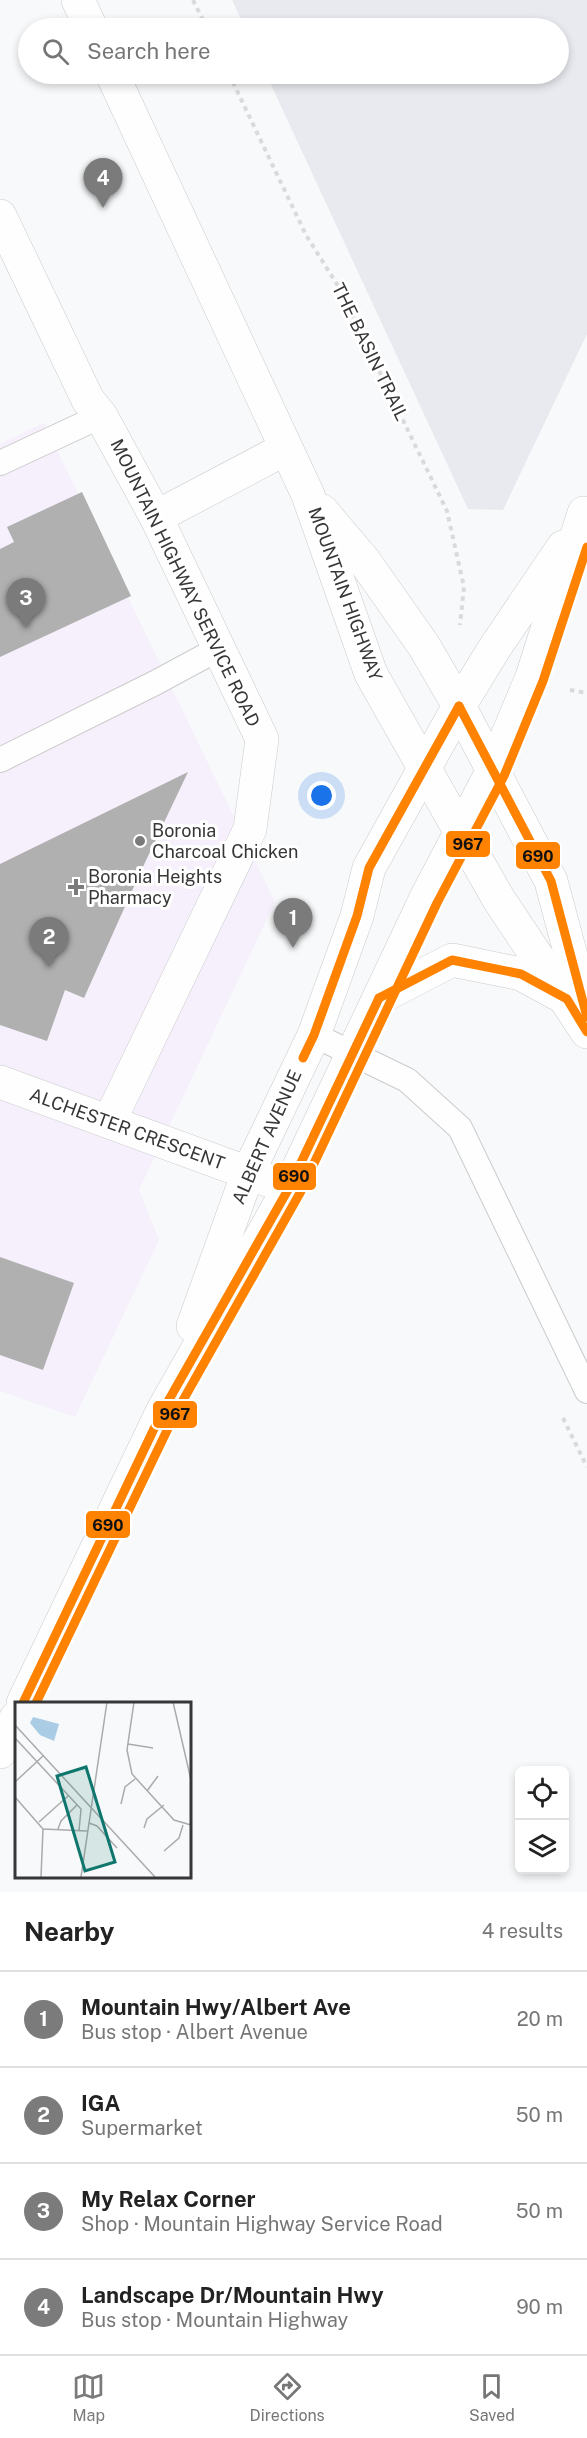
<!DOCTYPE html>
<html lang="en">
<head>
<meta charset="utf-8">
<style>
	body { margin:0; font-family:"Public Sans",sans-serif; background:#f6f6f6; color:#222 }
	.controls { position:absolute; right:18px; bottom:18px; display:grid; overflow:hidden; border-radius:9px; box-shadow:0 3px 9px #0003 }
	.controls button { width:54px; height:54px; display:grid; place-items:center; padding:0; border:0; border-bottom:2px solid #e0e0e0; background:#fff; color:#222; font:30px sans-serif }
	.you { position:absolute; left:322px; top:796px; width:21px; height:21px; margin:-15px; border:4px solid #fff; border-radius:50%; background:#1a73e8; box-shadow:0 0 0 9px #1a73e833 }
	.badge { display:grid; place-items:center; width:39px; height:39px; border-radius:50%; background:#7b7b7c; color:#fff; font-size:20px; font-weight:700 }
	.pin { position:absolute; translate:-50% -50px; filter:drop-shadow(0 2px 3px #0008) }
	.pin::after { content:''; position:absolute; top:32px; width:21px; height:18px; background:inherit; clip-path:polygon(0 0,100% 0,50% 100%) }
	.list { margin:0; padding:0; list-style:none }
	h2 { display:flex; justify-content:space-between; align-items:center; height:78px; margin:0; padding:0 24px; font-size:26px }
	h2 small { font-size:20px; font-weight:400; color:#767676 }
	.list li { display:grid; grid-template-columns:39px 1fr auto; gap:18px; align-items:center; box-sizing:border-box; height:96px; padding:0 24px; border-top:2px solid #e0e0e0 }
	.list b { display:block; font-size:22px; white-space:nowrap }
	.list p { margin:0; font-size:20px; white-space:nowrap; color:#767676 }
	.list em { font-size:20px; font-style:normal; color:#767676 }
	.icon { flex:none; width:33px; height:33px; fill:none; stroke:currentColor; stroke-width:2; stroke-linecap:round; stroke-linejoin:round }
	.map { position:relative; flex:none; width:587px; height:1892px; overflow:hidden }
	.search { position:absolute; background:#fff; box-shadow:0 3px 9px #0003; left:18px; right:18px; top:18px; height:66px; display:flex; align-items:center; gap:15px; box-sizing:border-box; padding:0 21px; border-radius:33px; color:#767676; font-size:22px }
	.sheet { height:462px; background:#fff }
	nav { display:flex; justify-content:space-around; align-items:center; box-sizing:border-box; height:84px; border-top:2px solid #e0e0e0; background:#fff; font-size:16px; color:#767676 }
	nav a { display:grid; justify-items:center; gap:3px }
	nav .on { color:#7b7b7c }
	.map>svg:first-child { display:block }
</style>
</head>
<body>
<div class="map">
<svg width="587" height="1892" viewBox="0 0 587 1892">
	<rect width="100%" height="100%" fill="#f8f9fa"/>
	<path fill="#f6f0fc" d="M 44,423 L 275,902 L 139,1190 L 159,1240 L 75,1417 L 0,1391 L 0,444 Z"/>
	<path fill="#e8eaef" d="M 232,0 L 587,0 L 587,334 L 503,510 L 468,509 L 266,74 L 558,74 L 558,28 L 245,28 Z"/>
	<g fill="#b0b0b0">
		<path d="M 82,492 L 131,596 L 0,657 L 0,549 L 14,542 L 7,527 Z"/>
		<path d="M 188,772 L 140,873 L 84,998 L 65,990 L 47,1041 L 0,1025 L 0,864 Z"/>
		<path d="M 0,1257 L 74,1283 L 43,1370 L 0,1355 Z"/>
	</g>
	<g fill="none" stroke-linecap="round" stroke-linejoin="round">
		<g stroke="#cacbcc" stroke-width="26">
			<g id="service">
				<path d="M 0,463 L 101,416"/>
				<path d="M 0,760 L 155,683 L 218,649"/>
				<path d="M 314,1035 L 407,1080 L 460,1128 L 587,1391"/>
			</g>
		</g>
		<g stroke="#cacbcc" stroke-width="34">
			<g id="minor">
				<path d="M 0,216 L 88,400 L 101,416 L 156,517 L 262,739 L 250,829 L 109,1122"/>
				<path d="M 156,517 L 285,449"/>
				<path d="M 0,1082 L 289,1188"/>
			</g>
		</g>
		<g stroke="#cacbcc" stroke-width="34">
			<g id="secondary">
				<path d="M 379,998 L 452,960 L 521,974 L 567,999"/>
				<path d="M 193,1326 L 248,1173 L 314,1035 L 357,916 L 369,868 L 459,706 L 494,649 L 563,547"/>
				<path d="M 23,1703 L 162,1412 L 289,1188 L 426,898 L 493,770 L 532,677 L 584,513"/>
				<path d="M 0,1752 L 16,1718"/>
			</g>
		</g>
		<g stroke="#cacbcc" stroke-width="34">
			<g id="primary">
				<path d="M 78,0 L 91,28"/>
				<path d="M 112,74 L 308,495 L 371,674 L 498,898 L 587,1032"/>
				<path d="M 322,511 L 365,562 L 424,646 L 459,706 L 551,881 L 586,1012"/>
			</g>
		</g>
		<g stroke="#dadadb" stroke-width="4" stroke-dasharray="4.5 4.5" stroke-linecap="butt">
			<path d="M 193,0 L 207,28"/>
			<path d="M 229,74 L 306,235 L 338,286 L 447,511 L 464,587 L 460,625"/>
			<path d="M 570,690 L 587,693"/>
			<path d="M 563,1418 L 587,1467"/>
		</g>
		<use href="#service" stroke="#fefefe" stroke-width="24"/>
		<use href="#minor" stroke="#fefefe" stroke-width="33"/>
		<use href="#secondary" stroke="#fefefe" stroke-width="33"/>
		<use href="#primary" stroke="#fefefe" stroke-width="33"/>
		<g stroke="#fff" stroke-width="14">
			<g id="bus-1">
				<path d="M 459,706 L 551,881 L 587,1017"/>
				<path d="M 379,998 L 452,960 L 521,974 L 567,999 L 587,1032"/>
				<path d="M 303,1058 L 314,1035 L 357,916 L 369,868 L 459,706"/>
				<path d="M 23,1703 L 162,1412 L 289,1188 L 379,998"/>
			</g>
		</g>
		<g stroke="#fff" stroke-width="14">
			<path id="bus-2" d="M 36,1703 L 173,1418 L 300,1193 L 437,903 L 504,776 L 543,681 L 587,547"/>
		</g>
		<use href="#bus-1" stroke="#ff8200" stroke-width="9"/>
		<use href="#bus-2" stroke="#ff8200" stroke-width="9"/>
	</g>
	<g fill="#7b7b7c" stroke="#fff" stroke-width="2">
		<circle cx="140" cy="841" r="6"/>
		<path d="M73 878h6v6h6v6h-6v6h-6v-6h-6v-6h6z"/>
	</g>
	<g text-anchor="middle" stroke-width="6" stroke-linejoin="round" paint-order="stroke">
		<g font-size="18" fill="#373738" stroke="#fff">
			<text transform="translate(370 352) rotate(64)" y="6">THE BASIN TRAIL</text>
			<text transform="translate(185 583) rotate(64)" y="6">MOUNTAIN HIGHWAY SERVICE ROAD</text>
			<text transform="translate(345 594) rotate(70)" y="6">MOUNTAIN HIGHWAY</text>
			<text transform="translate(127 1129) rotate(20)" y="6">ALCHESTER CRESCENT</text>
			<text transform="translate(267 1137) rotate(-66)" y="6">ALBERT AVENUE</text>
		</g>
		<g font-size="18" fill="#373738" stroke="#fff" text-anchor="start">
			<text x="152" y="837">Boronia<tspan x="152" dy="21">Charcoal Chicken</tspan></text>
			<text x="88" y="883">Boronia Heights<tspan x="88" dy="21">Pharmacy</tspan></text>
		</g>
	</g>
	<g transform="translate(15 1702)">
		<rect width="176" height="176" fill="#f8f9fa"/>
		<path d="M 18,15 L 44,22 L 39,39 L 25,33 L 15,21 Z" fill="#aacce5"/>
		<path fill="none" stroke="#ababac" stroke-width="1.5" d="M 119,0 L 112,48 L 117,72 L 159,118 L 176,123M 158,0 L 176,78M 0,23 L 140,175M 0,36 L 66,107 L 64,129M 113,42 L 138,46M 0,80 L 28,54M 132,89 L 143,74M 0,95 L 28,127 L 26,175M 106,102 L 110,85 L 120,77M 24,120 L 53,94M 74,121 L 82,124 L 102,146M 129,126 L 132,117 L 149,103M 28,127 L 72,129M 43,127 L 46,119 L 62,103M 149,149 L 164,136 L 168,123M 66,175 L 92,0"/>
		<path fill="#0f766e" fill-opacity="0.15" stroke="#0f766e" stroke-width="3" d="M 71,65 L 100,160 L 70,169 L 42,74 Z"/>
		<rect width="176" height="176" fill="none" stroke="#373738" stroke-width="3"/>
	</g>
	<g stroke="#fff" stroke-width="2">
		<rect x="445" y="830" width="46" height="28" rx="6" fill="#ff8200"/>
		<rect x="515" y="841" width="46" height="29" rx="6" fill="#ff8200"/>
		<rect x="272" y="1162" width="45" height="29" rx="6" fill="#ff8200"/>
		<rect x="152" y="1400" width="46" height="29" rx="6" fill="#ff8200"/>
		<rect x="85" y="1510" width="46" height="29" rx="6" fill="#ff8200"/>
	</g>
	<g font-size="16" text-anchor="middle" font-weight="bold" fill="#111">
		<text x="468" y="850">967</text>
		<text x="538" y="862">690</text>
		<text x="294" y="1182">690</text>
		<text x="175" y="1420">967</text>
		<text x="108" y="1531">690</text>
	</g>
</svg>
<div class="controls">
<button><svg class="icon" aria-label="locate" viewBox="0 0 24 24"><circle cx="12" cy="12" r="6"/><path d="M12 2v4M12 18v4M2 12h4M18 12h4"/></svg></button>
<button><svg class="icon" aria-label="layers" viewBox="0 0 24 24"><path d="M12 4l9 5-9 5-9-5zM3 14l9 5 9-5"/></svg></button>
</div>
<div class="you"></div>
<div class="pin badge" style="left:293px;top:948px">1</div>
<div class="pin badge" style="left:49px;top:967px">2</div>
<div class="pin badge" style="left:26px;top:628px">3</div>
<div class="pin badge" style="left:103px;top:208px">4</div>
<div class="search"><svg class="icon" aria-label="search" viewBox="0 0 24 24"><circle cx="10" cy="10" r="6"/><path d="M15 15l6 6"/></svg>Search here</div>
</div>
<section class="sheet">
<h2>Nearby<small>4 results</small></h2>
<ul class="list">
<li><span class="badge">1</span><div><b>Mountain Hwy/Albert Ave</b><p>Bus stop · Albert Avenue</p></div><em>20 m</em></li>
<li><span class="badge">2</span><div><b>IGA</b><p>Supermarket</p></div><em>50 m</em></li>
<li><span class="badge">3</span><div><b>My Relax Corner</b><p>Shop · Mountain Highway Service Road</p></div><em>50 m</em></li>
<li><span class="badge">4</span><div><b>Landscape Dr/Mountain Hwy</b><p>Bus stop · Mountain Highway</p></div><em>90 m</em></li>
</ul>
</section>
<nav>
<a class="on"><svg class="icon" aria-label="map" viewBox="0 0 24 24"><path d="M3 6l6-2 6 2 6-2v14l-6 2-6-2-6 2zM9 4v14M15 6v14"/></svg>Map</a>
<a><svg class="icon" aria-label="directions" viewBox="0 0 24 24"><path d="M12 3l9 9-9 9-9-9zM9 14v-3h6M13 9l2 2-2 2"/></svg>Directions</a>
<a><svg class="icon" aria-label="saved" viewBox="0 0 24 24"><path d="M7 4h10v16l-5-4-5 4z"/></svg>Saved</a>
</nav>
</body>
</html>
